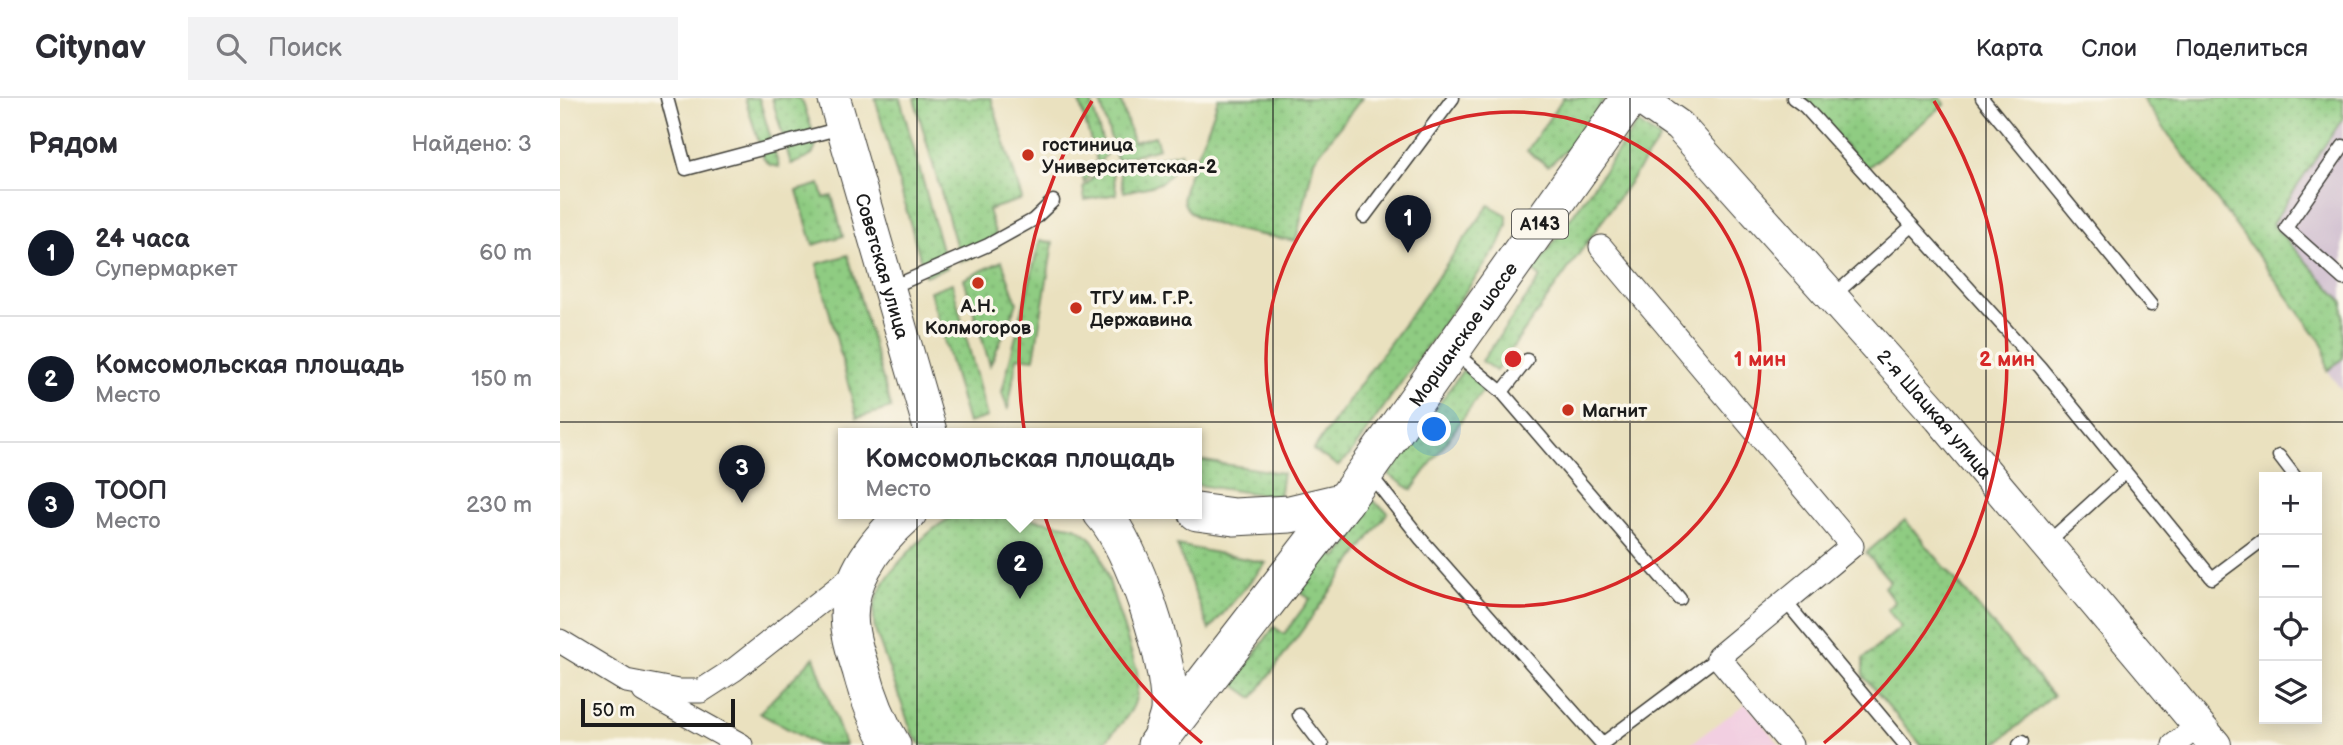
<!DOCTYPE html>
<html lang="ru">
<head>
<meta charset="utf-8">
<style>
	body { margin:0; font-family:"Balsamiq Sans",sans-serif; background:#f2f2f3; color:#2b2b33 }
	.controls { position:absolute; right:21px; bottom:21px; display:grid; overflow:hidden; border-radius:0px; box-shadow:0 4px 18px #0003 }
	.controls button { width:63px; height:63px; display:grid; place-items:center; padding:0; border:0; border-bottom:2px solid #e1e1e2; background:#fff; color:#2b2b33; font:35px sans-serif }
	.scale { position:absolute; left:21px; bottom:18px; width:154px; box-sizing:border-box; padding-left:7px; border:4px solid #1c1c1c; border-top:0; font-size:19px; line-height:24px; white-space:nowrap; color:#1c1c1c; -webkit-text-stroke:5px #fbf7ec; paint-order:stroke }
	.you { position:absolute; left:875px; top:332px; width:24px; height:24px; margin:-18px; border:5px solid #fff; border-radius:50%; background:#1a73e8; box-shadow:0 0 0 10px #1a73e833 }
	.badge { display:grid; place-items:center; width:46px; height:46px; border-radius:50%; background:#111827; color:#fff; font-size:23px; font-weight:700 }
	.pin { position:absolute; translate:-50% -58px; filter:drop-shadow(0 2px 4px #0008) }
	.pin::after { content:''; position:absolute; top:37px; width:24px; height:21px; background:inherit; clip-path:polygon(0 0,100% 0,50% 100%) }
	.popup { position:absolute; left:278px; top:330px; width:364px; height:91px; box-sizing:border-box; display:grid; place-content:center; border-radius:0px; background:#fff; filter:drop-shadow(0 2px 5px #0005); font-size:23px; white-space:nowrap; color:#7c7c81 }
	.popup b { font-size:26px; color:#2b2b33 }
	.popup::after { content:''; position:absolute; left:50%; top:100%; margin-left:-14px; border:14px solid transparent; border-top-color:#fff }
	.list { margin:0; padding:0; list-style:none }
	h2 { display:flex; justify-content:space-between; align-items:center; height:91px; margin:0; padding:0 28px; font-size:30px }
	h2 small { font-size:23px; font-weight:400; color:#7c7c81 }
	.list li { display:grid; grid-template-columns:46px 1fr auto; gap:21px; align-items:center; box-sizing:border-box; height:126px; padding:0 28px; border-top:2px solid #e1e1e2 }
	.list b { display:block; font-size:26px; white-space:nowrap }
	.list p { margin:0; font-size:23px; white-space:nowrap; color:#7c7c81 }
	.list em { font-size:23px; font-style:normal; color:#7c7c81 }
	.icon { flex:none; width:38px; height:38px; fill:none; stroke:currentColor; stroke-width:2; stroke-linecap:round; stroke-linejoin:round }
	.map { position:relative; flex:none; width:1783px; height:647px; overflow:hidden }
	header { display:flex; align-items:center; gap:42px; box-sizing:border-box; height:98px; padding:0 35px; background:#fff; border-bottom:2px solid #e1e1e2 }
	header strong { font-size:33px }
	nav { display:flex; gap:38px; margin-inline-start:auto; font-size:24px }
	.search { width:490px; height:63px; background:#f2f2f3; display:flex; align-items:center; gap:18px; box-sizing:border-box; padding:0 24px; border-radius:0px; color:#7c7c81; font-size:26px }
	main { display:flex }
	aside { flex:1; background:#fff }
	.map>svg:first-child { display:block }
</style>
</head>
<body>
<header>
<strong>Citynav</strong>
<div class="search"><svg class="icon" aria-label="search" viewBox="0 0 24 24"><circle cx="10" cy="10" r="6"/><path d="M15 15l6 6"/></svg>Поиск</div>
<nav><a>Карта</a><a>Слои</a><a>Поделиться</a></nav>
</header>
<main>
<aside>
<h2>Рядом<small>Найдено: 3</small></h2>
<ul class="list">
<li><span class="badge">1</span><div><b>24 часа</b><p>Супермаркет</p></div><em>60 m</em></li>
<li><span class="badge">2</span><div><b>Комсомольская площадь</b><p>Место</p></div><em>150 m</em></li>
<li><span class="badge">3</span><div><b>ТООП</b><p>Место</p></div><em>230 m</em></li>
</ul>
</aside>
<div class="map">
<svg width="1783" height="647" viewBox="0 0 1783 647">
	<defs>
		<pattern id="grass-dots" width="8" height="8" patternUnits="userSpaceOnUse" patternTransform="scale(1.75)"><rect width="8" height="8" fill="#8fcc82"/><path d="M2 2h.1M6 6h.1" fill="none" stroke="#7baf70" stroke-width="1.8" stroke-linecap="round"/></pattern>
	</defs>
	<rect width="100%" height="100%" fill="#fbf7ec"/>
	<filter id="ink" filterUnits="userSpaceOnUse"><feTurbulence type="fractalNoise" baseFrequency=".0143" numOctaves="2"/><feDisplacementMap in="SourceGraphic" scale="14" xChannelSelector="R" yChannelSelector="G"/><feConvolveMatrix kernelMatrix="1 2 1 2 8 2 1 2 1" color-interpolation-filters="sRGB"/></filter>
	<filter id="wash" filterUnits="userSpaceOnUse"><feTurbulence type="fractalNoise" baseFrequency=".00686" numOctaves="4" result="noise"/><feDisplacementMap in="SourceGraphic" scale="28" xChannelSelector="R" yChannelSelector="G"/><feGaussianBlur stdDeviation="1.57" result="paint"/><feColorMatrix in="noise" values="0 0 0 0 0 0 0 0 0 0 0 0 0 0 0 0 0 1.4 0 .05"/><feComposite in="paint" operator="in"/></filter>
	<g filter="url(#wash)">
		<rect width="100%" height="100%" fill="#eae1bf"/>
		<path fill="#f2cfe1" d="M 1186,605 L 1220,647 L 1129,647 Z"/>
		<path fill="#cfbdcf" d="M 1582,0 L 1783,0 L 1783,294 L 1767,273 L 1764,248 Z"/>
		<g fill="url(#grass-dots)" stroke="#56744f" stroke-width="2">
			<path d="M 185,0 L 199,0 L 219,69 L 210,67 L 204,61 Z"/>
			<path d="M 212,0 L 238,0 L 243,5 L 256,43 C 257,59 244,62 231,66 Z"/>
			<path d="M 315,0 L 340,0 L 387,170 L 365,178 Z"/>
			<path d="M 354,0 L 431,0 L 462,101 L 428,112 L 439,147 L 401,164 Z"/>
			<path d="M 518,0 L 530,0 L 546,56 L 524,85 L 521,70 L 533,67 L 537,63 Z"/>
			<path d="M 539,0 L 560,0 L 573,44 L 595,38 L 599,50 L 557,62 Z"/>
			<path d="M 658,0 L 802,0 L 754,62 L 736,143 C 712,138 635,130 625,107 C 622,102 624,92 626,86 C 634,57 651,30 658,0 Z"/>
			<path d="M 1003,0 L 1045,0 L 1012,47 L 988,68 L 967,53 Z"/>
			<path d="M 1243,0 L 1381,0 L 1385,6 L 1306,71 Z"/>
			<path d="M 1582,0 L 1783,0 L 1783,20 L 1712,126 L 1783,204 L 1783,260 L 1767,273 L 1764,248 Z"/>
			<path d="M 1078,25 L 1100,41 L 936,273 L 922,263 L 981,179 L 973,173 Z"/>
			<path d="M 621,54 C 608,90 598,86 564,94 L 559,70 Z"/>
			<path d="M 552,72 L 557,96 L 525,102 L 523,90 L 537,75 Z"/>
			<path d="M 260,86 L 264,100 L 272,98 L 283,138 L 253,147 L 237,93 Z"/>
			<path d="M 929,107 L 947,117 L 947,127 L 940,145 L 789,358 L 778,368 L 753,352 Z"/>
			<path d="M 480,142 L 493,145 L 474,261 L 457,259 L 448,312 L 442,294 Z"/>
			<path d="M 288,157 L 331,310 L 297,320 L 257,166 Z"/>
			<path d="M 442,163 L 457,205 L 430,267 L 404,181 Z"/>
			<path d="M 392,185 L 427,319 L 408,325 L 370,193 Z"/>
			<path d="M 903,272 L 926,288 L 852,392 L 829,377 Z"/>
			<path d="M 637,362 L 723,375 L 719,399 L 637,387 Z"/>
			<path d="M 809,400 L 828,414 L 693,600 L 673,586 L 714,529 L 724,536 L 750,501 L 740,494 L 769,454 L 777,460 L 801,427 L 793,422 Z"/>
			<path d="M 439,415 L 516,429 L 530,439 L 540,454 L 577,573 C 581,612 566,619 542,647 L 362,647 L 353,637 L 315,532 C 313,521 313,510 317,499 C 325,474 375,422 401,416 C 412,413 427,415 439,415 Z"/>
			<path d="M 1345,422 L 1493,598 L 1435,647 L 1361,647 L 1303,578 L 1303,561 L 1341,529 L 1327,511 L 1335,504 L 1324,489 L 1330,483 L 1306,455 Z"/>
			<path d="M 617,447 L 706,465 L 649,532 Z"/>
			<path d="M 254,559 L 285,647 L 257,647 L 199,615 Z"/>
		</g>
	</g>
	<g filter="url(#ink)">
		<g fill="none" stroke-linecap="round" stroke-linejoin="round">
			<g stroke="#3b3a34" stroke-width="15">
				<g id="lane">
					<path d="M 107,0 L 126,71 L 281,30"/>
					<path d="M 1233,0 L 1245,9 L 1480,269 L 1652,480 L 1704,441"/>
					<path d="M 1422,0 L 1591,207"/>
					<path d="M 1783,48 L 1726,130 L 1783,181"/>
					<path d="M 804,119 L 893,0"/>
					<path d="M 330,190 L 428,147 L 473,122 L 493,103"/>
					<path d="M 1272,199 L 1352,128"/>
					<path d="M 894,254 L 942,294 L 1120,501"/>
					<path d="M 942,294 L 967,262"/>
					<path d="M 1719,358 L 1735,379"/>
					<path d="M 809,375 L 861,441 L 1042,646 L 1158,559"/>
					<path d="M 1486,446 L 1565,374"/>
					<path d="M 1225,503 L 1345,647"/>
					<path d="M 739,617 L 762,647"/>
					<path d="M 1459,647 L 1462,644"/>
				</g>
			</g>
			<g stroke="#3b3a34" stroke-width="25">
				<g id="street">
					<path d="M 1041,149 L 1292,448 L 1158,559 L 1231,647"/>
					<path d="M 0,543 L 66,583 L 118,593 L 141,593 L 175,571 L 298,474"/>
					<path d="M 84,593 L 181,647"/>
					<path d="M 1614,647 L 1639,627"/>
				</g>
			</g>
			<g stroke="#3b3a34" stroke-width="34">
				<g id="secondary">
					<path id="s1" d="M 274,0 L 371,335"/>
					<path id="s2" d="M 1079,0 L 1119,28 L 1380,320 L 1655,647"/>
				</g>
			</g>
			<g stroke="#3b3a34" stroke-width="39">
				<g id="primary">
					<path d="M 637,414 L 674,419 L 730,416 L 785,403"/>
					<path d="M 542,415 C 573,448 612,567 609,613 C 608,621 604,630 601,639"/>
					<path d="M 332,647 C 317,623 308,599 301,572 C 297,560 293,548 291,536 C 281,488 314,445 348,415"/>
					<path id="s3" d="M 596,647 L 785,403 L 1070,0"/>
				</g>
			</g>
			<use href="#lane" stroke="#fff" stroke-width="12"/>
			<use href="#street" stroke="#fff" stroke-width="23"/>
			<use href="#secondary" stroke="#fff" stroke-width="32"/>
			<use href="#primary" stroke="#fff" stroke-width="37"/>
		</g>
	</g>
	<path fill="none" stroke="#1c1c1c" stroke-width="2" stroke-opacity="0.55" d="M 357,0 L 357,647M 713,0 L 713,647M 1070,0 L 1070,647M 1426,0 L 1426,647M 0,324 L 1783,324"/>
	<g fill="none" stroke="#d62828" stroke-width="3.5">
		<circle cx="953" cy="261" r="247"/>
		<path d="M642 645A494 494 0 0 1 532 3M1374 3A494 494 0 0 1 1264 645"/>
	</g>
	<g fill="#c8321e" stroke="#fbf7ec" stroke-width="2.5">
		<circle cx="468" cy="57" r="7"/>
		<circle cx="418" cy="185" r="7"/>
		<circle cx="516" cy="210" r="7"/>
		<circle cx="1008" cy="312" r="7"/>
	</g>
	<g text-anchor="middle" stroke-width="7" stroke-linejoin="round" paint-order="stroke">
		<rect fill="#fbf7ec" stroke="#5f5e5a" stroke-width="2" x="952" y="111.5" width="56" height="29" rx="5"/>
		<g font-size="18" font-weight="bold" fill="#1c1c1c">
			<text x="980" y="132">А143</text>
		</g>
		<g font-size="19" font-weight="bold" fill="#1c1c1c" stroke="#fbf7ec" text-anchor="start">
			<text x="482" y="53">гостиница<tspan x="482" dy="22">Университетская-2</tspan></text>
			<text x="530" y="206">ТГУ им. Г.Р.<tspan x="530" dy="22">Державина</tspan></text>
			<text x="418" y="214" text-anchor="middle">А.Н.<tspan x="418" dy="22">Колмогоров</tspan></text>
			<text x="1022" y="319">Магнит</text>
		</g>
		<g font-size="19" fill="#1c1c1c" stroke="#fbf7ec">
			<text dy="7" stroke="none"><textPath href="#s1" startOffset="175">Советская улица</textPath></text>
			<text dy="7" stroke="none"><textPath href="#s3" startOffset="513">Моршанское шоссе</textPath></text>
			<text dy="7" stroke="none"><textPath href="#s2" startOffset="434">2-я Шацкая улица</textPath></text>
		</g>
	</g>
	<circle cx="953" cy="261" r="10" fill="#d62828" stroke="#fbf7ec" stroke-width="3.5"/>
	<g font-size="21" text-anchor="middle" font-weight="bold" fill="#d62828" stroke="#fbf7ec" stroke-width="7" stroke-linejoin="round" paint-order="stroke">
		<text x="1200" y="268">1 мин</text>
		<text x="1447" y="268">2 мин</text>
	</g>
</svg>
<div class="controls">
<button>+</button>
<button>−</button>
<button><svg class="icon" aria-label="locate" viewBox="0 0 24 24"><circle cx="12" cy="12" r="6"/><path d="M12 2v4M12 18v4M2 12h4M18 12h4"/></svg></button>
<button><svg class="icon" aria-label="layers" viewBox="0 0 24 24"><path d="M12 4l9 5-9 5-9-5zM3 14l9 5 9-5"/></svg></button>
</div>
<div class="scale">50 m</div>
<div class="you"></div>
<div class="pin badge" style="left:848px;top:155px">1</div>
<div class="pin badge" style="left:460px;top:501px">2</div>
<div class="popup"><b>Комсомольская площадь</b>Место</div>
<div class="pin badge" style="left:182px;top:405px">3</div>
</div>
</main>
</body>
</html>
